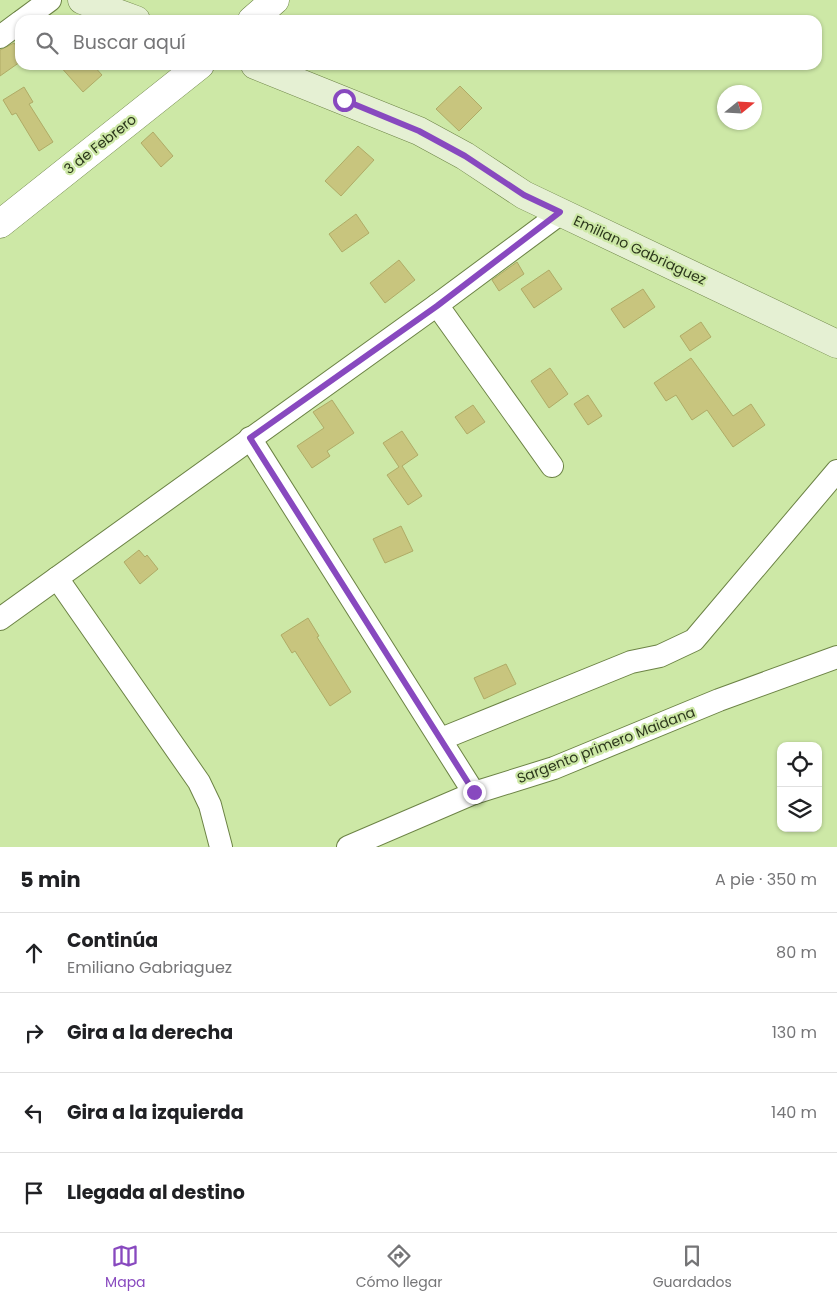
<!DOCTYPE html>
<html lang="es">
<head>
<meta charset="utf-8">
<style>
	body { margin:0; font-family:Poppins,sans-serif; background:#f6f6f6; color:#202124 }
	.controls { position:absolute; right:15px; bottom:15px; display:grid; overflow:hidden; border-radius:10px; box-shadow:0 1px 4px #0004 }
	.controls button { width:45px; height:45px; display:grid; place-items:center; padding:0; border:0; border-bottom:1px solid #e0e0e0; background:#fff; color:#202124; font:25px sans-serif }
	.compass { position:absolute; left:717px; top:85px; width:45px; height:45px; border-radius:50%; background:#fff; box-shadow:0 1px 4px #0004; rotate:72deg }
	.stop { position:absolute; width:15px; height:15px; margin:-11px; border:4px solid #8849bf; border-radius:50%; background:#fff }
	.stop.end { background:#8849bf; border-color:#fff; box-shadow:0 1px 5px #0008 }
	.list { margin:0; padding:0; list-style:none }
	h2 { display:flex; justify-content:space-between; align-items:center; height:65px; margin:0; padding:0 20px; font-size:21px }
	h2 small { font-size:16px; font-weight:400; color:#757577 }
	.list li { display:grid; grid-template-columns:32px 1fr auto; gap:15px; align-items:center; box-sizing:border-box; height:80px; padding:0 20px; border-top:1px solid #e0e0e0 }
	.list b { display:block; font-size:19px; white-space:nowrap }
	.list p { margin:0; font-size:16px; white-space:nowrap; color:#757577 }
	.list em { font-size:16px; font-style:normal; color:#757577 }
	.icon { flex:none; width:28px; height:28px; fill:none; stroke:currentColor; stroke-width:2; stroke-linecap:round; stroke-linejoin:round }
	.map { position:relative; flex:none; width:837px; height:847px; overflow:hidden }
	.search { position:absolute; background:#fff; box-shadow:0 1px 4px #0004; left:15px; right:15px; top:15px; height:55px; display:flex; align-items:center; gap:12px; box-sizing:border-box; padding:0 18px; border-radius:15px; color:#757577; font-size:19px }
	.sheet { height:385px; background:#fff }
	nav { display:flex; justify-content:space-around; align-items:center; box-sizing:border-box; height:70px; border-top:1px solid #e0e0e0; background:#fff; font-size:14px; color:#757577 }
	nav a { display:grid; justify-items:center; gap:2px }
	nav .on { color:#8849bf }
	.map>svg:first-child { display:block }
</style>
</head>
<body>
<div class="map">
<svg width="837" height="847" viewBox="0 0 837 847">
	<rect width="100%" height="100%" fill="#cde8a6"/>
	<g fill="#c8c57e" stroke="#afab66">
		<path d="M 14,43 L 20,51 L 20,62 L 0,76 L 0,50 Z"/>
		<path d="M 59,65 L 93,65 L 102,75 L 83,92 Z"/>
		<path d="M 460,86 L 482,108 L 459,131 L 436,109 Z"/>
		<path d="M 24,87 L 33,102 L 29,104 L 53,142 L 39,151 L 16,113 L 12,115 L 3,100 Z"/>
		<path d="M 153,132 L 173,156 L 161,167 L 141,143 Z"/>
		<path d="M 358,146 L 374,160 L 341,196 L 325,181 Z"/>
		<path d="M 356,214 L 369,233 L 342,252 L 329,234 Z"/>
		<path d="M 399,260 L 415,280 L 385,303 L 370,283 Z"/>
		<path d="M 517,262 L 524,274 L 499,291 L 492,280 Z"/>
		<path d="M 549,270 L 562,289 L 534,308 L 521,289 Z"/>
		<path d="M 643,289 L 655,307 L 624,328 L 611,309 Z"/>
		<path d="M 701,322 L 711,337 L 690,351 L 680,336 Z"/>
		<path d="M 691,358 L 733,416 L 751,404 L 765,425 L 733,447 L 707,410 L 692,420 L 676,395 L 666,401 L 654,383 Z"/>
		<path d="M 550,368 L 568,394 L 549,408 L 531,381 Z"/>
		<path d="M 588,395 L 602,416 L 588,425 L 574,404 Z"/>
		<path d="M 332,400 L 354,433 L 327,451 L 330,456 L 312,468 L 297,446 L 324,428 L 313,412 Z"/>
		<path d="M 473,405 L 485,422 L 467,434 L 455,417 Z"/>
		<path d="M 402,431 L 418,455 L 402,466 L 422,496 L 408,505 L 387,475 L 399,467 L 383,443 Z"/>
		<path d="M 401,526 L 413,551 L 385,563 L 373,539 Z"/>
		<path d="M 139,550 L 145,557 L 147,555 L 158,569 L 140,584 L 124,562 Z"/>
		<path d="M 308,618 L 319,636 L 317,637 L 351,692 L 330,706 L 295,651 L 292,653 L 281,635 Z"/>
		<path d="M 506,664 L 516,684 L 484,699 L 474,678 Z"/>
	</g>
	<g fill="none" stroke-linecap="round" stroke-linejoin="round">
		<g stroke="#6c8345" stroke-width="24">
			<g id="minor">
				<path d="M 23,20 L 50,0"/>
				<path d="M 0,37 L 20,22"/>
				<path d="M 437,305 L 552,466"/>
				<path d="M 250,438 L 474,793"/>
				<path d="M 57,578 L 199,782 L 210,805 L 221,847"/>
				<path d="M 0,619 L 437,305 L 561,213"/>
				<path d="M 441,739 L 631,662 L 660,656 L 694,640 L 837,471"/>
				<path d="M 348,847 L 474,793 L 554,768 L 719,700 L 837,657"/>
			</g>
		</g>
		<g stroke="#6c8345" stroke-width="29">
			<g id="tertiary">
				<path d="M 252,20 L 275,0"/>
				<path d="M 0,224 L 200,65"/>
			</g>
		</g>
		<g stroke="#6c8345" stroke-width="29">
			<g id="secondary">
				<path d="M 82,0 L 136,20"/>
				<path d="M 255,65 L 419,131 L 465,156 L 524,195 L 837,344"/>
			</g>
		</g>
		<use href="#minor" stroke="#fff" stroke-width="22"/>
		<use href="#tertiary" stroke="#fff" stroke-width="28"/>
		<use href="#secondary" stroke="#e5f0d3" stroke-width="28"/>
	</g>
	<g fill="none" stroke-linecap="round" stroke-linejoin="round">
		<path stroke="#8849bf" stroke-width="6" d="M 344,100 L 419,131 L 465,156 L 524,195 L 560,212 L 437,306 L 250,438 L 474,792"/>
	</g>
	<g text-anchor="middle" stroke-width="4.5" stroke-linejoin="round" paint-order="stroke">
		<g font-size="14" fill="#2c371c" stroke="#cde8a6">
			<text transform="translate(100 144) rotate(-38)" y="5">3 de Febrero</text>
			<text transform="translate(640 250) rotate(25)" y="5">Emiliano Gabriaguez</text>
			<text transform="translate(606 745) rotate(-21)" y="5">Sargento primero Maidana</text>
		</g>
	</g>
</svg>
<div class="controls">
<button><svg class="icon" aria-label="locate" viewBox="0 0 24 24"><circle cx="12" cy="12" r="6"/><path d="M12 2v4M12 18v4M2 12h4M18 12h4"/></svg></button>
<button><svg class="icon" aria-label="layers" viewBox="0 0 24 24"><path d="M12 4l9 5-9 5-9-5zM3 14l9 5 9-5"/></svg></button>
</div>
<svg class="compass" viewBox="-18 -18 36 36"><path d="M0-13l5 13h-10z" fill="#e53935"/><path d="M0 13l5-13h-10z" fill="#757577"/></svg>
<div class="stop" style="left:344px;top:100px"></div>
<div class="stop end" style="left:474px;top:792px"></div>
<div class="search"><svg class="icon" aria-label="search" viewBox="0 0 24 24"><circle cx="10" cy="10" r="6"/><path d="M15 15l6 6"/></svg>Buscar aquí</div>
</div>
<section class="sheet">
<h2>5 min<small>A pie · 350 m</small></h2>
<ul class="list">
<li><svg class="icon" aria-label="ahead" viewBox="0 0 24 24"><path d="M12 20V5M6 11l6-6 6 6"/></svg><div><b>Continúa</b><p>Emiliano Gabriaguez</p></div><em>80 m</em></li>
<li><svg class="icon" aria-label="right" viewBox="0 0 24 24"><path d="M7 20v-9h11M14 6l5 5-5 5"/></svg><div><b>Gira a la derecha</b></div><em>130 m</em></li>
<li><svg class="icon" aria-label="left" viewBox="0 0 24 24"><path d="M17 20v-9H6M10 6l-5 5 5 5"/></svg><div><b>Gira a la izquierda</b></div><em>140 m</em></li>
<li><svg class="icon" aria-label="arrive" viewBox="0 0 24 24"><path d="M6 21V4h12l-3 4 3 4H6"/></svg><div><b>Llegada al destino</b></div></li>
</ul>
</section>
<nav>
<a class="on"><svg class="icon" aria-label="map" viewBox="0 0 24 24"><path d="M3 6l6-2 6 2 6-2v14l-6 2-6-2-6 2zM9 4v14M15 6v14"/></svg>Mapa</a>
<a><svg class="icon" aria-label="directions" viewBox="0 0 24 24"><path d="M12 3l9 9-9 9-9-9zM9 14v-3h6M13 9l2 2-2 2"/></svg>Cómo llegar</a>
<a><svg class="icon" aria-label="saved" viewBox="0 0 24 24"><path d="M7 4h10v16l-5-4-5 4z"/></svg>Guardados</a>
</nav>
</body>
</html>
